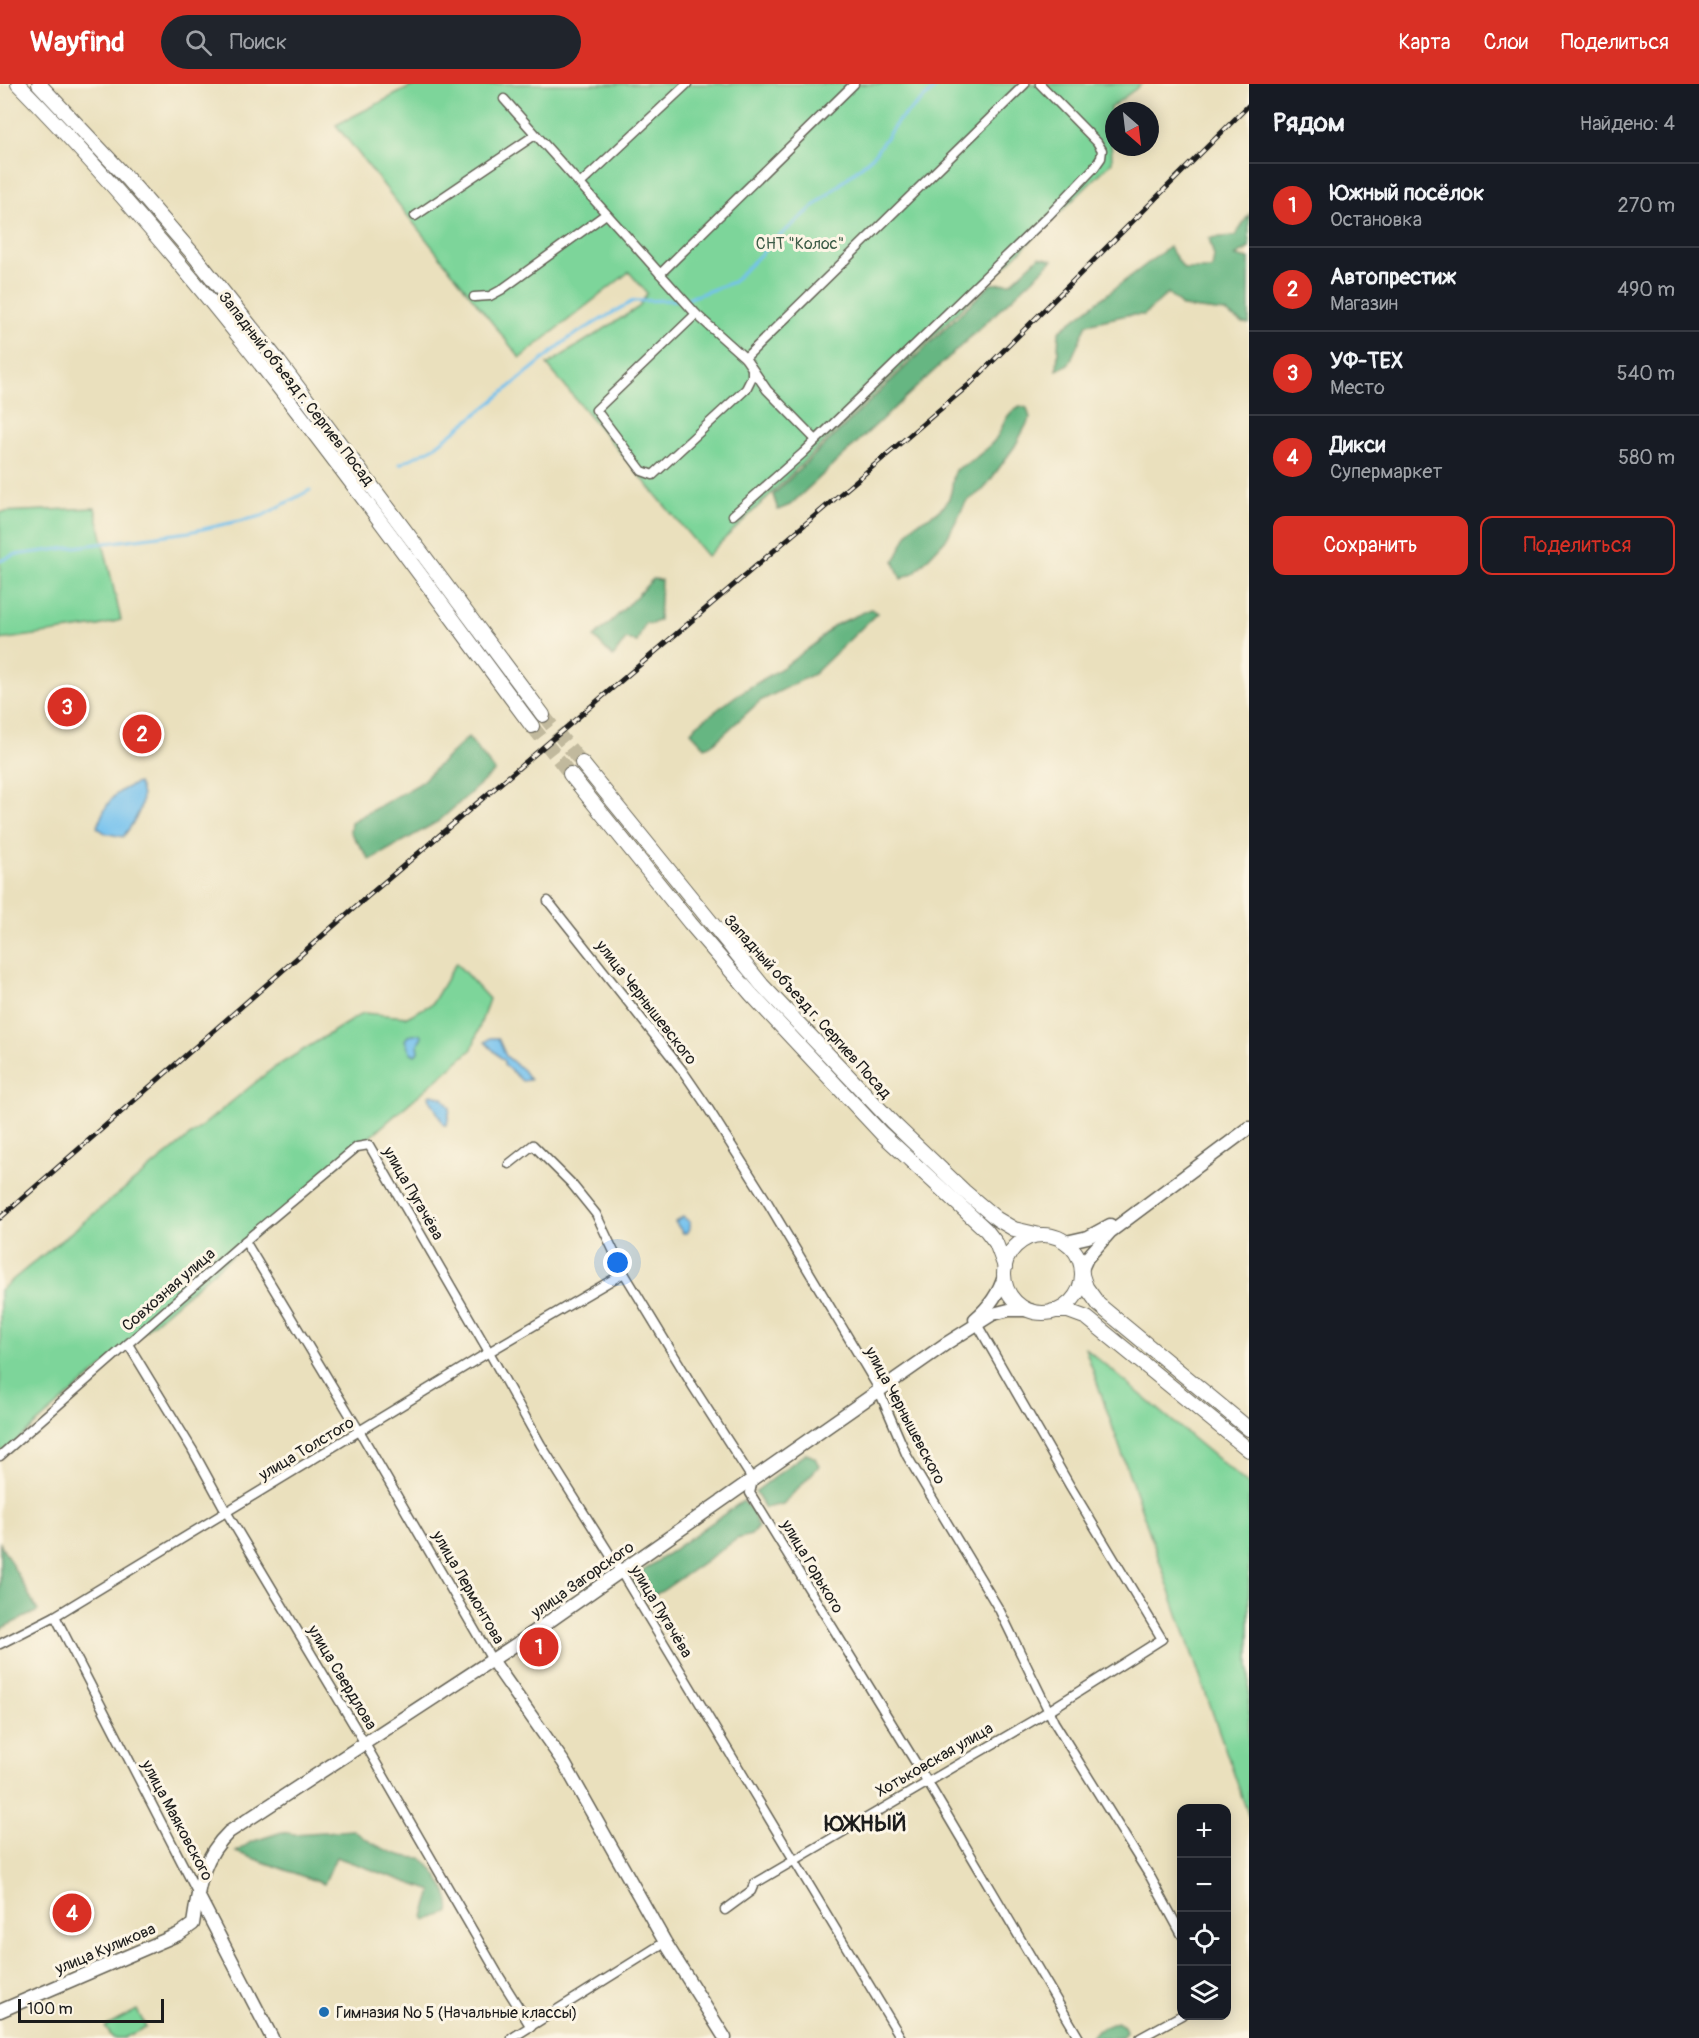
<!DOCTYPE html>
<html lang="ru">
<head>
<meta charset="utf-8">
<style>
	body { margin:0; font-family:Pangolin,sans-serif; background:#20242c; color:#f1f3f6 }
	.controls { position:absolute; right:18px; bottom:18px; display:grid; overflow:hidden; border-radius:12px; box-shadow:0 3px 15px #0003 }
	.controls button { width:54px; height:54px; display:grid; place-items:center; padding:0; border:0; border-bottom:2px solid #363941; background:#171b24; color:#f1f3f6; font:30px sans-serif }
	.compass { position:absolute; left:1105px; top:18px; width:54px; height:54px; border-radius:50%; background:#171b24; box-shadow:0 3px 15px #0003; rotate:152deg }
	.scale { position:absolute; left:18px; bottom:15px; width:146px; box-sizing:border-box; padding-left:6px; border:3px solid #1c1c1c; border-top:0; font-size:16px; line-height:21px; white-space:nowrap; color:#1c1c1c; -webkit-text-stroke:4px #fcf5e5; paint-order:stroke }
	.you { position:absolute; left:618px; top:1179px; width:21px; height:21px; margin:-15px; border:4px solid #fff; border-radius:50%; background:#1a73e8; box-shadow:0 0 0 9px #1a73e833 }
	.badge { display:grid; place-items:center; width:39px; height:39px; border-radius:50%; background:#d93025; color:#fff; font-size:20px; font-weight:700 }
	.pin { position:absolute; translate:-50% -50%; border:3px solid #fff; box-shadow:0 2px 6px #0006 }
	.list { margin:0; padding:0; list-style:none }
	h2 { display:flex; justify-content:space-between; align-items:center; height:78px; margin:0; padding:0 24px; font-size:26px }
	h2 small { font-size:20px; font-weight:400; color:#9ea1a6 }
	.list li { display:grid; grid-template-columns:39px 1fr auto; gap:18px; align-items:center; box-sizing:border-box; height:84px; padding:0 24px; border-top:2px solid #363941 }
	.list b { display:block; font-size:22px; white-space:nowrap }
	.list p { margin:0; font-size:20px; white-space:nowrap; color:#9ea1a6 }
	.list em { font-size:20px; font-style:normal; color:#9ea1a6 }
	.actions { display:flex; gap:12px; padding:18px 24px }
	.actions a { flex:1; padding:14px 0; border:2px solid #d93025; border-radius:12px; text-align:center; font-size:21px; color:#d93025 }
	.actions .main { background:#d93025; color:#fff }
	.icon { flex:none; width:33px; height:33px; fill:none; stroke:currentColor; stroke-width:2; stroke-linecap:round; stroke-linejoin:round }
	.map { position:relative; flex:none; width:1249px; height:1954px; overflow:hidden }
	header { display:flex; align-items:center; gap:36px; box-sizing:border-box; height:84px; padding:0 30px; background:#d93025; color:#fff }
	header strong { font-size:28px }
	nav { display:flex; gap:33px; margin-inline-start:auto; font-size:21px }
	.search { width:420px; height:54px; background:#20242c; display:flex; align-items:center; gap:15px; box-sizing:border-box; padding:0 21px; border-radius:33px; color:#9ea1a6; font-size:22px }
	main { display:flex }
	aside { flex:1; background:#171b24 }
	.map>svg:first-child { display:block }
</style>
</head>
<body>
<header>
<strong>Wayfind</strong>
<div class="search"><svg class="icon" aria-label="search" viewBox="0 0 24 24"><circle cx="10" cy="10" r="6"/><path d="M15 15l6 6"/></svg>Поиск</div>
<nav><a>Карта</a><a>Слои</a><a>Поделиться</a></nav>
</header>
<main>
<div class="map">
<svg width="1249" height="1954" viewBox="0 0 1249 1954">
	<rect width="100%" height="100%" fill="#fcf5e5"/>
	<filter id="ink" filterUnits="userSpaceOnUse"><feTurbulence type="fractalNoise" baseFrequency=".0167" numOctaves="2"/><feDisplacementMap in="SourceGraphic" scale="12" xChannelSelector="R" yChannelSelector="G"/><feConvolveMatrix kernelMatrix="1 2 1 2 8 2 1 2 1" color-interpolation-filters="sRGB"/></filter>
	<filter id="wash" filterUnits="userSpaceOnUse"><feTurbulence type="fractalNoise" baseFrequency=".008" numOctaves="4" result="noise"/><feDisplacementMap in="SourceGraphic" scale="24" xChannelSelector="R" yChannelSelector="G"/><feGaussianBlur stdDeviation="1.35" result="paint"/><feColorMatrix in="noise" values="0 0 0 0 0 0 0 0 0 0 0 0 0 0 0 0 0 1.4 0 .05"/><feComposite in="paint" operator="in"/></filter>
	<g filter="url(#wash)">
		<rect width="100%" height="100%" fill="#eae0bd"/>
		<g fill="#7dd59a" stroke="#4c785b" stroke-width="1.5">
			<path d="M 416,0 L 1142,0 L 1110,24 L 1112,78 L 707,472 L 547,281 L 639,223 L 647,209 L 629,188 L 520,274 L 336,41 Z"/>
			<path d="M 95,424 L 121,536 L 98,542 L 0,556 L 0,428 Z"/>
			<path d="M 456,879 L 489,915 L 472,965 L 0,1371 L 0,1206 L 272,985 L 363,929 L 407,933 L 432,920 Z"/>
			<path d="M 1085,1264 L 1249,1401 L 1249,1733 Z"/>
			<path d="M 137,1926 L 146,1943 L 124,1954 L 113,1954 L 105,1943 Z"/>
		</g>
		<g fill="#66b682" stroke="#41694f" stroke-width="1.5">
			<path d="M 1249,130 L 1249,164 L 1235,172 L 1249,175 L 1249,240 L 1242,239 L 1225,228 L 1183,223 L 1168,209 L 1144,231 L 1127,231 L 1087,240 L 1069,280 L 1057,286 L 1059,247 L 1169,163 L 1184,185 L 1212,185 L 1214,172 L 1209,154 L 1235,152 Z"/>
			<path d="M 1039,173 L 1053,176 L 790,421 L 778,426 L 773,411 L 991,200 L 1011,199 Z"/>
			<path d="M 1020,322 L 1027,324 L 1030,334 L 1015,362 L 984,405 L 966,418 L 947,454 L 915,488 L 901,495 L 894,478 C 900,467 905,452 912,443 C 920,435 940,430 947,418 C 954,408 951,397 955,386 C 969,379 984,369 994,357 C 1005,343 1002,332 1020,322 Z"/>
			<path d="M 653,495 L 661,496 L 659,536 L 652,540 L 645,539 L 637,558 L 626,555 L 613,573 L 594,553 L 618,531 Z"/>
			<path d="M 871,525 L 877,529 L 814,590 L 760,617 L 714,659 L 705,663 L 691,648 L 697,641 L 737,611 L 782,584 L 817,558 L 833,542 Z"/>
			<path d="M 468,653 L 495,687 L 439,737 L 370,776 L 350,748 L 351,738 L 419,700 Z"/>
			<path d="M 806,1369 L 815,1374 L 819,1382 L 783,1420 L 765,1424 L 755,1408 Z"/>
			<path d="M 743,1417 L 753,1428 L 758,1443 L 751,1451 L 737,1455 L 662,1507 L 645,1515 C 639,1509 633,1503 633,1494 Z"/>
			<path d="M 0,1459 L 38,1527 L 0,1545 Z"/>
			<path d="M 353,1746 C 371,1760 399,1775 422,1774 C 435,1787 453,1811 449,1829 L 426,1836 L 424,1833 L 432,1807 L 336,1773 L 324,1800 L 236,1768 L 251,1758 L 282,1748 L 294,1750 Z"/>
			<path d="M 1117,1938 L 1124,1942 L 1126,1948 L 1122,1954 L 1090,1954 L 1096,1947 Z"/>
		</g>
		<g fill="#73c1ee" stroke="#486e85" stroke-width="1.5">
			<path d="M 138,699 C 149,718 135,737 123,753 L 105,749 L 97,743 C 106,719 113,707 138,699 Z"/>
			<path d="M 420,950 L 422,952 L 418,960 L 419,967 L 415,971 L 410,968 L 405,956 L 408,952 Z"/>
			<path d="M 490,954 L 498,954 L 506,972 L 523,986 L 530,996 L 522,997 L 511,986 L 504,981 L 504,977 L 485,958 Z"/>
			<path d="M 432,1010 L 443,1014 L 450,1024 L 447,1041 L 444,1041 L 430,1015 L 429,1011 Z"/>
			<path d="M 683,1133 L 690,1138 L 690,1144 L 686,1149 L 683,1149 L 675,1138 Z"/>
		</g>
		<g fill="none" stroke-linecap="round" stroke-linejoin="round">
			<g stroke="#73c1ee" stroke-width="3">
				<path d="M 687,215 L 733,198 L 777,154 L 873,72 L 898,37 L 940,0"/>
				<path d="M 400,380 L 433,364 L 493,317 L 569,254 L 633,217 L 680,216"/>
				<path d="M 0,477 L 14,471 L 189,448 L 262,432 L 310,406"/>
			</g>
		</g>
	</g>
	<g filter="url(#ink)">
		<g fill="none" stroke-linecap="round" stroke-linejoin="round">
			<g stroke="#c1b99d" stroke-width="14" stroke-dasharray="14 7" stroke-linecap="butt">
				<path d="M 543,631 L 582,679"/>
				<path d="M 532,642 L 570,690"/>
			</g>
			<g stroke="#646154" stroke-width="11">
				<g id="street">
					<path d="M 504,15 L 696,230 L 745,274 L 767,306 L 816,356"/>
					<path d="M 580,100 L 687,0"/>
					<path d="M 415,132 L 535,51"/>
					<path d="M 660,190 L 854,0"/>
					<path d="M 474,213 L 490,212 L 501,206 L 606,130"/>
					<path d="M 696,230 L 596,326 L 642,387 L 653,391 L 746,305 L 752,293 L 752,286"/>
					<path d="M 745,274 L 1025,0"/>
					<path d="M 733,431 L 803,369 L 1049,131 L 1094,84 L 1101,74 L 1102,66 L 1097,58 L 1040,0"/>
					<path d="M 548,817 L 682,986 L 706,1021 L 768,1119 L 876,1300 L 907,1372 L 1000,1527 L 1054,1638 L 1151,1794 L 1182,1851"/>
					<path d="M 509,1080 L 533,1061 L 571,1099 L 596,1130 L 624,1189 L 692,1301 L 753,1396 L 750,1409 L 927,1697 L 1079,1954"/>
					<path d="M 245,1157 L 360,1348 L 492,1576"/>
					<path d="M 128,1260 L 192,1365 L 227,1429 L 364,1658 L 499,1892 L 531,1943"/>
					<path d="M 0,1372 L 245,1157 L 357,1063 L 369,1061 L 489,1268 L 541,1361 L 621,1488 L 901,1954"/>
					<path d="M 55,1532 L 198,1810"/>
					<path d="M 0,1560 L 55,1532 L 489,1268 L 624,1189"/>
					<path d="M 725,1826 L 751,1807 L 754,1800 L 1034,1636 L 1162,1555 L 1070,1402 L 977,1240"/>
					<path d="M 512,1954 L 665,1858"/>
					<path d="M 1140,1954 L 1182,1931"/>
				</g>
			</g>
			<g stroke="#646154" stroke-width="15">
				<g id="secondary">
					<path d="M 1066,1158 L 1088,1153 L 1110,1141"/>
					<path d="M 1082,1185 L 1087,1174 L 1110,1148 L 1249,1044"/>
					<path d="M 975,1235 C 989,1223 999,1210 1004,1192"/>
					<path d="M 492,1576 L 564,1679 L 665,1858 L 725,1954"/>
					<path d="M 198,1811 L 272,1954"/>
					<path d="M 0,1927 L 179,1850 L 193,1840 C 199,1803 201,1775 229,1748 L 524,1555 L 947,1259 L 993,1230 L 1009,1226 L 1030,1226"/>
				</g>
			</g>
			<g stroke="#646154" stroke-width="16">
				<g id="primary">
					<path d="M 18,0 C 210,196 369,423 532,642"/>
					<path d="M 39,0 L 128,95 L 193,170 L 279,278 L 543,631"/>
					<path d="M 582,679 L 762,901 L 892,1038 L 964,1107 L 997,1135 L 1014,1145 L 1040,1151"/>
					<path d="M 570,690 L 690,839 L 751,910 L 881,1049 L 986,1146 L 996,1159 L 1005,1183"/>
					<circle cx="1043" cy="1190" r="39"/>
					<path d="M 1082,1191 L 1086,1203 L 1099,1221 L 1249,1345"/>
					<path d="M 1053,1227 L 1068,1227 L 1087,1234 L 1249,1366"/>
				</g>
			</g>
			<use href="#street" stroke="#fff" stroke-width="8"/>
			<use href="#secondary" stroke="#fff" stroke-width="12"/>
			<use href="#primary" stroke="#fff" stroke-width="14"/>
			<g stroke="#1c1c1c" stroke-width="5">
				<path id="rail" d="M 0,1134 L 354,824 L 971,299 L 1249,21"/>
			</g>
			<use href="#rail" stroke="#fcf5e5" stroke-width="3" stroke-dasharray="9" stroke-linecap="butt"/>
		</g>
	</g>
	<circle fill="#1f6fb2" stroke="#fcf5e5" stroke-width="2" cx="324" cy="1928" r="6"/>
	<g text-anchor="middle" stroke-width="6" stroke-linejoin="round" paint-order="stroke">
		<g font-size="16" fill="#3e5d48" stroke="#fcf5e5">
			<text x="800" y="165">СНТ "Колос"</text>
		</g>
		<g font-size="16" fill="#1c1c1c" stroke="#fcf5e5">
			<text transform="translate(297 304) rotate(52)" y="6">Западный объезд г. Сергиев Посад</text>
			<text transform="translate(647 918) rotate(52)" y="6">улица Чернышевского</text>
			<text transform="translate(808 922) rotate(48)" y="6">Западный объезд г. Сергиев Посад</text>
			<text transform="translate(414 1109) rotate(60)" y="6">улица Пугачёва</text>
			<text transform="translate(168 1205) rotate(-41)" y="6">Совхозная улица</text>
			<text transform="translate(906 1331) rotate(62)" y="6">улица Чернышевского</text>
			<text transform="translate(306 1364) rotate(-31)" y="6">улица Толстого</text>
			<text transform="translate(813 1482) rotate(59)" y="6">улица Горького</text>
			<text transform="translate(582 1495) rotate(-35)" y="6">улица Загорского</text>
			<text transform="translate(469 1503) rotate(60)" y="6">улица Лермонтова</text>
			<text transform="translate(662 1527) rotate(59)" y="6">улица Пугачёва</text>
			<text transform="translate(343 1593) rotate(59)" y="6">улица Свердлова</text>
			<text transform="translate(934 1675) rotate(-30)" y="6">Хотьковская улица</text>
			<text transform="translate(178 1736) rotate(62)" y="6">улица Маяковского</text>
			<text transform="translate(105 1864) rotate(-23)" y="6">улица Куликова</text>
		</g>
		<g font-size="16" fill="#1c1c1c" stroke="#fcf5e5" text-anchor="start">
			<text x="336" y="1934">Гимназия № 5 (Начальные классы)</text>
		</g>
		<g font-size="22" font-weight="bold" letter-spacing="1.5" fill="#1c1c1c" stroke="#fcf5e5">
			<text x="866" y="1747">ЮЖНЫЙ</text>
		</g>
	</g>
</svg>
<div class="controls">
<button>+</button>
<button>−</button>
<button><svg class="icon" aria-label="locate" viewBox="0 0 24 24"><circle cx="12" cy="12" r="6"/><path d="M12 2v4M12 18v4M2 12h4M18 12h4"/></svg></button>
<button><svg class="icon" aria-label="layers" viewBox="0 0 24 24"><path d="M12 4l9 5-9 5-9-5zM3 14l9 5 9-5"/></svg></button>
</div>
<svg class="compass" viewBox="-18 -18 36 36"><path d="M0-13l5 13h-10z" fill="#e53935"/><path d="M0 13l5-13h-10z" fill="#9ea1a6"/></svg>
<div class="scale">100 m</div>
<div class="you"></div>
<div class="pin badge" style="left:539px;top:1563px">1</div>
<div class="pin badge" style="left:142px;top:650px">2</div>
<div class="pin badge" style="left:67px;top:623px">3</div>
<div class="pin badge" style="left:72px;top:1829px">4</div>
</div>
<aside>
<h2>Рядом<small>Найдено: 4</small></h2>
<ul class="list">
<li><span class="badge">1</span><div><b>Южный посёлок</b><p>Остановка</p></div><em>270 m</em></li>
<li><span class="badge">2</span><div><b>Автопрестиж</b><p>Магазин</p></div><em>490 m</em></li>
<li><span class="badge">3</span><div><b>УФ-ТЕХ</b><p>Место</p></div><em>540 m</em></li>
<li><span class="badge">4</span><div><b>Дикси</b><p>Супермаркет</p></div><em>580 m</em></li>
</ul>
<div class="actions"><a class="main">Сохранить</a><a>Поделиться</a></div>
</aside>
</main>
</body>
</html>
